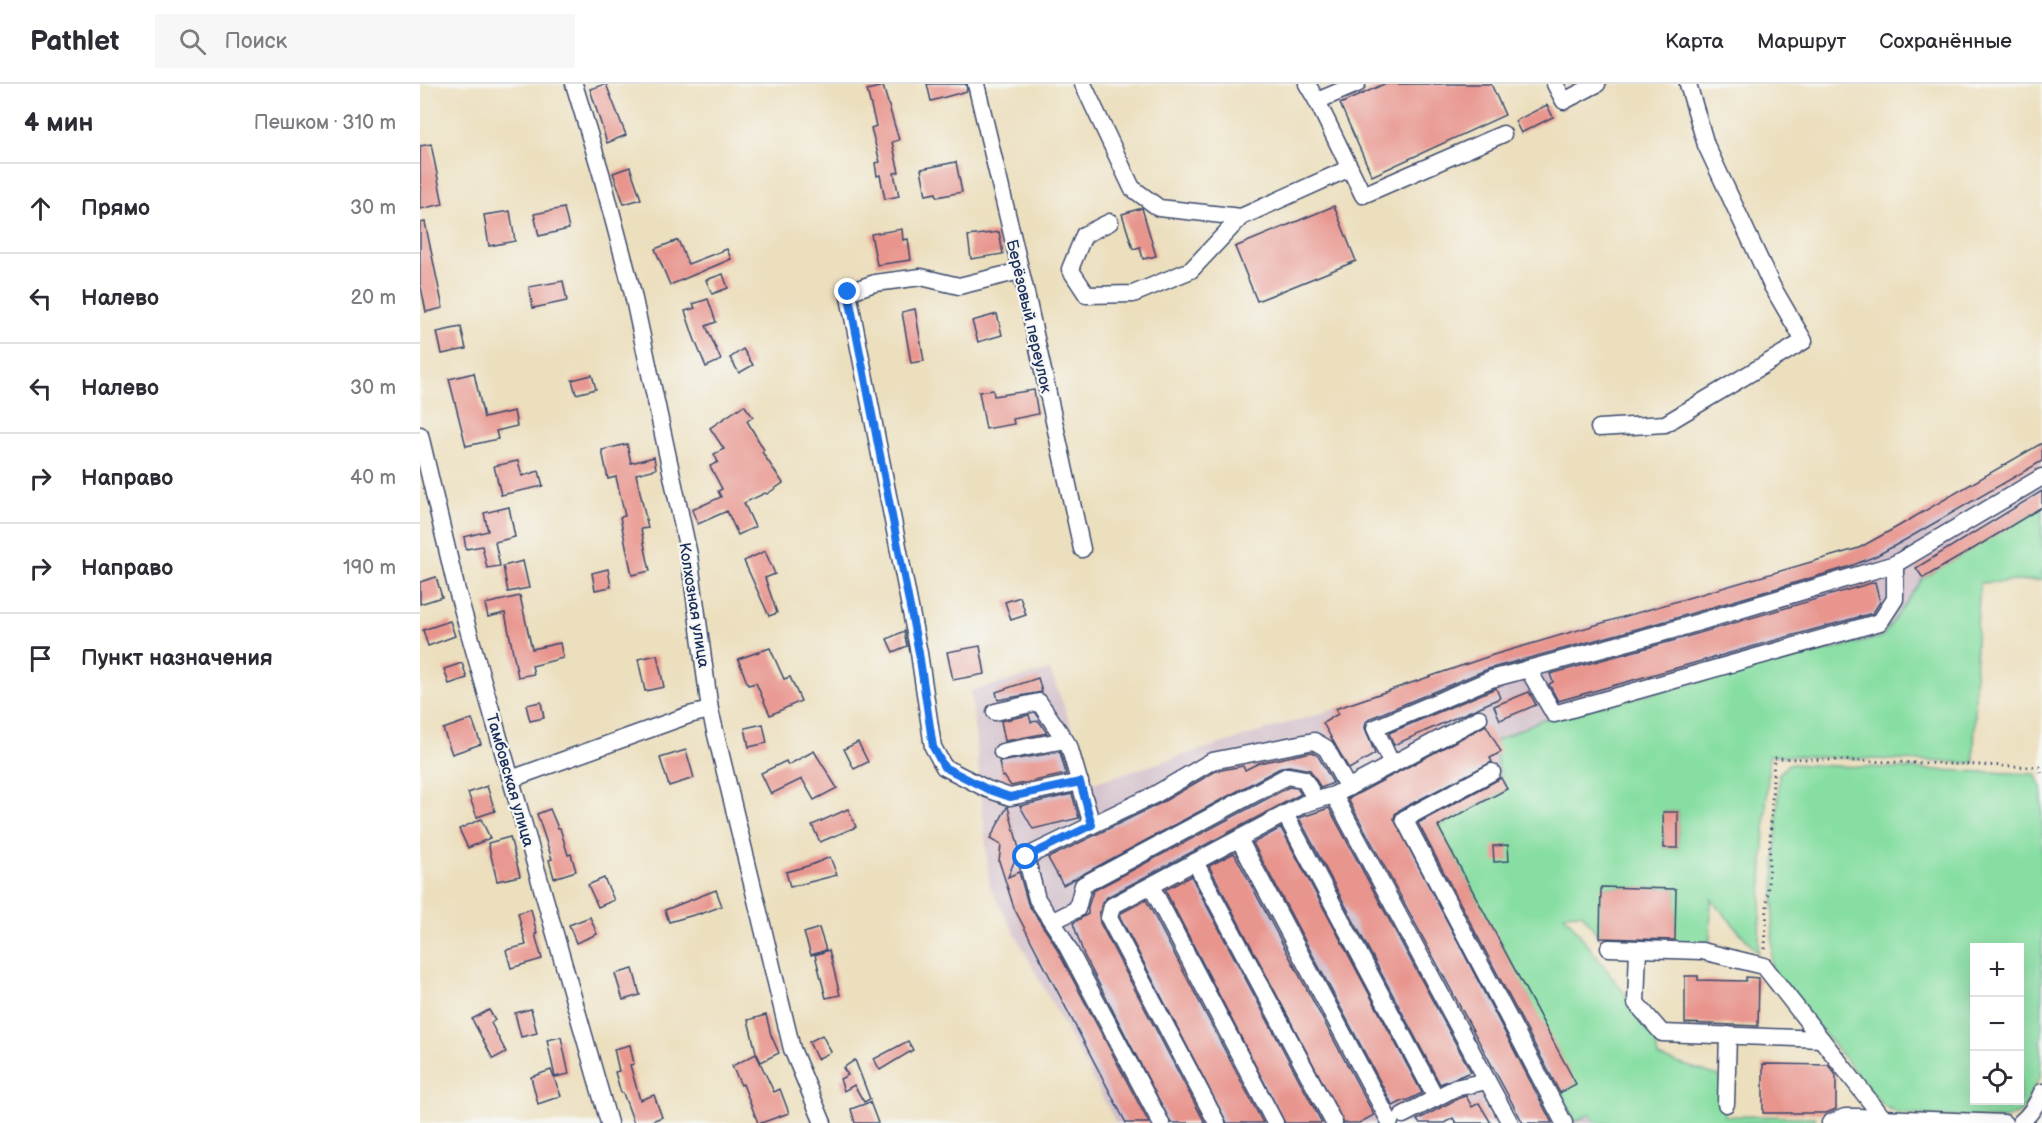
<!DOCTYPE html>
<html lang="ru">
<head>
<meta charset="utf-8">
<style>
	body { margin:0; font-family:"Balsamiq Sans",sans-serif; background:#f7f7f7; color:#2b2b33 }
	.controls { position:absolute; right:18px; bottom:18px; display:grid; overflow:hidden; border-radius:0px; box-shadow:0 6px 24px #0002 }
	.controls button { width:54px; height:54px; display:grid; place-items:center; padding:0; border:0; border-bottom:2px solid #e1e1e2; background:#fff; color:#2b2b33; font:30px sans-serif }
	.stop { position:absolute; width:18px; height:18px; margin:-14px; border:4px solid #1a73e8; border-radius:50%; background:#fff }
	.stop.end { background:#1a73e8; border-color:#fff; box-shadow:0 2px 6px #0008 }
	.list { margin:0; padding:0; list-style:none }
	h2 { display:flex; justify-content:space-between; align-items:center; height:78px; margin:0; padding:0 24px; font-size:26px }
	h2 small { font-size:20px; font-weight:400; color:#7c7c81 }
	.list li { display:grid; grid-template-columns:39px 1fr auto; gap:18px; align-items:center; box-sizing:border-box; height:90px; padding:0 24px; border-top:2px solid #e1e1e2 }
	.list b { display:block; font-size:22px; white-space:nowrap }
	.list em { font-size:20px; font-style:normal; color:#7c7c81 }
	.icon { flex:none; width:33px; height:33px; fill:none; stroke:currentColor; stroke-width:2; stroke-linecap:round; stroke-linejoin:round }
	.map { position:relative; flex:none; width:1622px; height:1039px; overflow:hidden }
	header { display:flex; align-items:center; gap:36px; box-sizing:border-box; height:84px; padding:0 30px; background:#fff; border-bottom:2px solid #e1e1e2 }
	header strong { font-size:28px }
	nav { display:flex; gap:33px; margin-inline-start:auto; font-size:21px }
	.search { width:420px; height:54px; background:#f7f7f7; display:flex; align-items:center; gap:15px; box-sizing:border-box; padding:0 21px; border-radius:0px; color:#7c7c81; font-size:22px }
	main { display:flex }
	aside { flex:1; background:#fff }
	.map>svg:first-child { display:block }
</style>
</head>
<body>
<header>
<strong>Pathlet</strong>
<div class="search"><svg class="icon" aria-label="search" viewBox="0 0 24 24"><circle cx="10" cy="10" r="6"/><path d="M15 15l6 6"/></svg>Поиск</div>
<nav><a>Карта</a><a>Маршрут</a><a>Сохранённые</a></nav>
</header>
<main>
<aside>
<h2>4 мин<small>Пешком · 310 m</small></h2>
<ul class="list">
<li><svg class="icon" aria-label="ahead" viewBox="0 0 24 24"><path d="M12 20V5M6 11l6-6 6 6"/></svg><div><b>Прямо</b></div><em>30 m</em></li>
<li><svg class="icon" aria-label="left" viewBox="0 0 24 24"><path d="M17 20v-9H6M10 6l-5 5 5 5"/></svg><div><b>Налево</b></div><em>20 m</em></li>
<li><svg class="icon" aria-label="left" viewBox="0 0 24 24"><path d="M17 20v-9H6M10 6l-5 5 5 5"/></svg><div><b>Налево</b></div><em>30 m</em></li>
<li><svg class="icon" aria-label="right" viewBox="0 0 24 24"><path d="M7 20v-9h11M14 6l5 5-5 5"/></svg><div><b>Направо</b></div><em>40 m</em></li>
<li><svg class="icon" aria-label="right" viewBox="0 0 24 24"><path d="M7 20v-9h11M14 6l5 5-5 5"/></svg><div><b>Направо</b></div><em>190 m</em></li>
<li><svg class="icon" aria-label="arrive" viewBox="0 0 24 24"><path d="M6 21V4h12l-3 4 3 4H6"/></svg><div><b>Пункт назначения</b></div></li>
</ul>
</aside>
<div class="map">
<svg width="1622" height="1039" viewBox="0 0 1622 1039">
	<rect width="100%" height="100%" fill="#f6f6f2"/>
	<filter id="ink" filterUnits="userSpaceOnUse"><feTurbulence type="fractalNoise" baseFrequency=".0167" numOctaves="2"/><feDisplacementMap in="SourceGraphic" scale="12" xChannelSelector="R" yChannelSelector="G"/><feConvolveMatrix kernelMatrix="1 2 1 2 8 2 1 2 1" color-interpolation-filters="sRGB"/></filter>
	<filter id="wash" filterUnits="userSpaceOnUse"><feTurbulence type="fractalNoise" baseFrequency=".008" numOctaves="4" result="noise"/><feDisplacementMap in="SourceGraphic" scale="24" xChannelSelector="R" yChannelSelector="G"/><feGaussianBlur stdDeviation="1.35" result="paint"/><feColorMatrix in="noise" values="0 0 0 0 0 0 0 0 0 0 0 0 0 0 0 0 0 1.4 0 .05"/><feComposite in="paint" operator="in"/></filter>
	<g filter="url(#wash)">
		<rect width="100%" height="100%" fill="#ecdfbe"/>
		<path fill="#d1bdc9" d="M 1622,359 L 1622,423 L 1503,494 L 1462,553 L 1121,636 L 1087,705 L 1018,742 L 1175,1039 L 696,1039 L 570,803 L 551,607 L 630,586 L 673,699 L 915,625 L 1072,571 L 1173,540 L 1439,464 L 1477,443 Z"/>
		<g fill="#86dea2" stroke="#508680" stroke-width="1.5" fill-rule="evenodd">
			<path d="M 1622,423 L 1622,496 L 1560,499 L 1556,558 L 1554,679 L 1349,671 L 1338,869 L 1291,815 L 1290,856 L 1281,861 L 1254,861 L 1256,805 L 1182,803 L 1180,854 L 1162,829 L 1144,830 L 1231,944 L 1236,957 L 1238,973 L 1302,993 L 1305,1032 L 1395,1033 L 1395,1039 L 1175,1039 L 1170,1030 L 1155,1038 L 1142,1008 L 1155,1000 L 1018,742 L 1087,705 L 1080,693 L 1073,658 L 1121,636 L 1462,553 L 1503,494 ZM 1244,728 L 1258,728 L 1258,764 L 1244,764 Z"/>
			<path d="M 1368,680 L 1615,690 L 1622,705 L 1622,948 L 1620,994 L 1601,1028 L 1585,1035 L 1479,1030 L 1462,1021 L 1351,884 L 1359,690 ZM 1554,864 L 1600,864 L 1600,1016 L 1554,1016 Z"/>
		</g>
		<g id="blocks">
			<g fill="#e8958e">
				<path d="M 186,0 L 206,51 L 187,59 L 170,5 Z"/>
				<path d="M 507,0 L 546,0 L 547,7 L 511,17 Z"/>
				<path d="M 964,0 L 1071,0 L 1085,31 L 952,92 L 920,20 Z"/>
				<path d="M 463,2 L 479,56 L 472,58 L 479,88 L 474,89 L 479,112 L 465,115 L 460,91 L 457,92 L 455,79 L 460,78 L 451,44 L 456,42 L 447,6 Z"/>
				<path d="M 1127,21 L 1133,33 L 1101,49 L 1095,37 Z"/>
				<path d="M 11,60 L 23,120 L 0,125 L 0,62 Z"/>
				<path d="M 536,78 L 542,108 L 517,113 L 516,109 L 506,111 L 501,85 Z"/>
				<path d="M 210,83 L 221,115 L 204,120 L 193,89 Z"/>
				<path d="M 914,122 L 936,177 L 837,217 L 815,163 Z"/>
				<path d="M 144,124 L 149,145 L 119,152 L 114,130 Z"/>
				<path d="M 722,124 L 736,172 L 723,175 L 720,163 L 713,165 L 702,130 Z"/>
				<path d="M 90,127 L 95,157 L 69,162 L 64,131 Z"/>
				<path d="M 5,138 L 23,224 L 6,228 L 0,198 L 0,139 Z"/>
				<path d="M 482,145 L 483,156 L 488,155 L 491,176 L 457,181 L 451,150 Z"/>
				<path d="M 579,148 L 583,170 L 551,175 L 548,152 Z"/>
				<path d="M 258,156 L 268,180 L 307,165 L 311,175 L 250,201 L 235,165 Z"/>
				<path d="M 303,190 L 308,204 L 292,210 L 286,196 Z"/>
				<path d="M 143,197 L 147,217 L 113,224 L 109,203 Z"/>
				<path d="M 288,215 L 296,238 L 286,242 L 301,276 L 286,283 L 274,254 L 265,227 L 275,224 L 273,220 Z"/>
				<path d="M 495,225 L 504,277 L 491,279 L 482,228 Z"/>
				<path d="M 577,230 L 582,251 L 558,258 L 552,237 Z"/>
				<path d="M 41,243 L 46,265 L 22,270 L 17,248 Z"/>
				<path d="M 323,265 L 333,281 L 319,289 L 310,274 Z"/>
				<path d="M 54,289 L 64,334 L 94,327 L 97,342 L 76,347 L 78,355 L 46,362 L 29,295 Z"/>
				<path d="M 172,291 L 176,305 L 156,310 L 152,296 Z"/>
				<path d="M 573,306 L 574,312 L 614,306 L 618,330 L 593,335 L 594,340 L 566,345 L 559,308 Z"/>
				<path d="M 324,321 L 333,333 L 327,337 L 344,366 L 342,368 L 363,399 L 347,410 L 345,409 L 324,419 L 335,443 L 318,451 L 307,427 L 278,440 L 272,426 L 301,413 L 298,407 L 302,405 L 290,382 L 298,378 L 294,370 L 304,365 L 290,344 Z"/>
				<path d="M 1622,359 L 1622,377 L 1485,456 L 1456,472 L 1428,483 L 1246,537 L 1068,585 L 951,634 L 946,638 L 945,644 L 955,670 L 929,685 L 903,639 L 918,630 L 915,625 L 1073,571 L 1439,464 L 1477,443 Z"/>
				<path d="M 207,360 L 211,379 L 234,373 L 236,385 L 216,390 L 228,444 L 221,445 L 230,487 L 212,491 L 200,433 L 205,432 L 196,393 L 188,395 L 182,366 Z"/>
				<path d="M 98,377 L 102,392 L 119,387 L 123,402 L 81,411 L 74,382 Z"/>
				<path d="M 1622,407 L 1622,423 L 1553,465 L 1503,494 L 1496,484 Z"/>
				<path d="M 89,423 L 95,453 L 75,458 L 80,482 L 67,484 L 62,462 L 46,465 L 44,453 L 68,447 L 64,429 Z"/>
				<path d="M 345,467 L 355,490 L 345,494 L 357,529 L 349,532 L 324,477 Z"/>
				<path d="M 103,477 L 109,504 L 88,508 L 83,482 Z"/>
				<path d="M 188,485 L 191,503 L 175,506 L 172,489 Z"/>
				<path d="M 16,493 L 22,513 L 0,520 L 0,498 Z"/>
				<path d="M 1455,498 L 1460,518 L 1453,529 L 1138,617 L 1129,600 L 1133,598 L 1130,590 L 1252,557 Z"/>
				<path d="M 100,512 L 112,565 L 140,559 L 143,574 L 112,582 L 114,590 L 98,593 L 85,529 L 68,533 L 65,520 Z"/>
				<path d="M 600,513 L 606,531 L 591,536 L 585,518 Z"/>
				<path d="M 30,537 L 35,552 L 8,562 L 3,546 Z"/>
				<path d="M 484,547 L 487,562 L 473,568 L 467,555 Z"/>
				<path d="M 560,562 L 565,590 L 533,596 L 527,568 Z"/>
				<path d="M 350,564 L 364,595 L 370,593 L 381,617 L 350,631 L 336,599 L 328,601 L 318,575 Z"/>
				<path d="M 237,571 L 244,603 L 225,607 L 218,575 Z"/>
				<path d="M 42,579 L 47,594 L 29,600 L 24,585 Z"/>
				<path d="M 618,594 L 622,608 L 578,616 L 576,608 Z"/>
				<path d="M 1076,604 L 1080,614 L 974,661 L 969,649 Z"/>
				<path d="M 1109,608 L 1116,621 L 1080,636 L 1074,622 Z"/>
				<path d="M 121,618 L 124,634 L 110,637 L 106,621 Z"/>
				<path d="M 609,631 L 611,638 L 619,637 L 627,649 L 585,657 L 581,637 Z"/>
				<path d="M 52,635 L 61,660 L 32,670 L 23,645 Z"/>
				<path d="M 343,640 L 347,659 L 329,663 L 325,644 Z"/>
				<path d="M 1066,641 L 1081,668 L 1070,674 L 1072,678 L 979,726 L 975,730 L 974,735 L 1132,1039 L 1103,1039 L 928,715 Z"/>
				<path d="M 438,658 L 448,678 L 434,685 L 424,665 Z"/>
				<path d="M 266,666 L 274,694 L 249,702 L 240,674 Z"/>
				<path d="M 394,667 L 417,704 L 394,716 L 382,695 L 351,710 L 341,689 L 366,677 L 368,681 Z"/>
				<path d="M 640,668 L 646,690 L 591,702 L 584,692 L 582,693 L 579,678 Z"/>
				<path d="M 892,668 L 898,672 L 913,699 L 901,704 L 890,686 L 869,682 L 862,683 L 643,801 L 628,774 L 741,719 L 796,687 L 823,682 L 825,686 L 839,679 Z"/>
				<path d="M 1081,694 L 1087,705 L 1018,742 L 1156,1000 L 1140,1009 L 998,739 Z"/>
				<path d="M 67,702 L 75,727 L 57,733 L 48,709 Z"/>
				<path d="M 869,703 L 877,704 L 881,710 L 687,813 L 682,819 L 679,831 L 680,839 L 785,1039 L 751,1039 L 664,871 L 653,839 L 668,830 L 668,823 L 673,807 Z"/>
				<path d="M 652,710 L 659,734 L 613,745 L 600,722 Z"/>
				<path d="M 587,723 L 588,723 L 599,765 L 588,793 L 599,788 L 608,820 L 632,856 L 729,1039 L 706,1039 L 594,824 L 579,777 L 581,761 L 570,755 Z"/>
				<path d="M 909,724 L 1051,988 L 1020,1000 L 879,734 Z"/>
				<path d="M 130,725 L 138,744 L 140,744 L 148,771 L 151,770 L 156,787 L 134,794 L 129,776 L 132,775 L 117,730 Z"/>
				<path d="M 428,725 L 436,743 L 400,758 L 392,741 Z"/>
				<path d="M 1243,728 L 1258,728 L 1258,764 L 1244,764 Z"/>
				<path d="M 61,735 L 70,754 L 48,764 L 39,745 Z"/>
				<path d="M 861,744 L 1002,1009 L 986,1017 L 985,1016 L 973,1022 L 833,759 Z"/>
				<path d="M 90,753 L 100,792 L 77,797 L 68,759 Z"/>
				<path d="M 1088,761 L 1089,777 L 1074,778 L 1073,762 Z"/>
				<path d="M 814,769 L 954,1031 L 939,1039 L 924,1039 L 789,782 Z"/>
				<path d="M 410,773 L 417,791 L 370,803 L 366,788 L 391,781 Z"/>
				<path d="M 771,792 L 902,1039 L 865,1039 L 745,806 Z"/>
				<path d="M 184,794 L 194,816 L 178,823 L 168,801 Z"/>
				<path d="M 1181,803 L 1256,805 L 1255,856 L 1180,854 Z"/>
				<path d="M 296,806 L 302,822 L 281,830 L 281,829 L 249,838 L 245,826 Z"/>
				<path d="M 726,816 L 843,1039 L 807,1039 L 700,833 L 701,829 Z"/>
				<path d="M 111,825 L 117,850 L 115,850 L 122,875 L 91,884 L 86,866 L 106,861 L 98,829 Z"/>
				<path d="M 170,833 L 177,850 L 156,859 L 149,841 Z"/>
				<path d="M 399,844 L 406,866 L 391,871 L 384,849 Z"/>
				<path d="M 409,866 L 420,911 L 406,914 L 395,871 Z"/>
				<path d="M 213,885 L 220,911 L 203,916 L 195,890 Z"/>
				<path d="M 1265,892 L 1278,892 L 1278,896 L 1326,897 L 1326,893 L 1339,894 L 1338,942 L 1265,939 Z"/>
				<path d="M 111,925 L 117,949 L 101,953 L 95,929 Z"/>
				<path d="M 69,926 L 75,936 L 71,939 L 86,968 L 73,975 L 52,935 Z"/>
				<path d="M 346,931 L 351,951 L 359,969 L 341,978 L 336,968 L 328,936 Z"/>
				<path d="M 402,951 L 411,968 L 397,975 L 389,958 Z"/>
				<path d="M 141,953 L 149,990 L 135,993 L 127,956 Z"/>
				<path d="M 488,957 L 493,966 L 460,986 L 454,975 Z"/>
				<path d="M 210,961 L 214,980 L 210,981 L 220,1016 L 234,1011 L 242,1033 L 227,1039 L 214,1039 L 203,1009 L 201,1009 L 195,988 L 199,987 L 194,965 Z"/>
				<path d="M 336,970 L 354,1008 L 360,1005 L 369,1029 L 341,1039 L 338,1039 L 323,1000 L 321,1001 L 312,982 Z"/>
				<path d="M 435,976 L 450,1015 L 444,1018 L 434,1001 L 424,1007 L 420,995 L 428,991 L 423,984 Z"/>
				<path d="M 1343,980 L 1408,981 L 1416,991 L 1416,1025 L 1406,1029 L 1343,1029 Z"/>
				<path d="M 131,986 L 141,1012 L 118,1020 L 111,993 Z"/>
				<path d="M 1046,1012 L 1052,1023 L 1059,1019 L 1071,1039 L 1036,1039 L 1033,1034 L 1024,1039 L 999,1039 L 997,1036 L 1039,1014 Z"/>
				<path d="M 450,1018 L 458,1039 L 435,1039 L 431,1025 Z"/>
			</g>
		</g>
	</g>
	<g filter="url(#ink)">
		<use href="#blocks" fill-opacity="0" stroke="#3a496c" stroke-width="1.5"/>
		<g fill="none" stroke-linecap="round" stroke-linejoin="round">
			<g stroke="#3a496c" stroke-width="19">
				<g id="minor">
					<path d="M 154,0 L 181,89 L 212,206 L 269,471 L 290,626 L 338,824 L 372,965 L 403,1039"/>
					<path d="M 556,0 L 606,209 L 662,465"/>
					<path d="M 663,0 L 712,104 L 739,124 L 821,133"/>
					<path d="M 887,0 L 897,17 L 937,0"/>
					<path d="M 1135,0 L 1144,17 L 1177,0"/>
					<path d="M 897,17 L 943,111 L 1083,50"/>
					<path d="M 690,138 L 664,151 L 650,185 L 667,211 L 713,210 L 771,186 L 821,133 L 930,84"/>
					<path d="M 600,187 L 539,202 L 501,193 L 455,199 L 428,208 L 499,569 L 513,663 L 524,683 L 567,705 L 590,713 L 660,698"/>
					<path d="M 1179,344 L 1245,340 L 1384,257 L 1352,202 L 1286,61 L 1268,0"/>
					<path d="M 0,351 L 36,503 L 189,1039"/>
					<path d="M 1108,585 L 1134,630 L 1460,538 L 1475,515 L 1475,480"/>
					<path d="M 575,628 L 619,618 L 649,662 L 672,741"/>
					<path d="M 582,668 L 645,656"/>
					<path d="M 972,681 L 955,644 L 1071,595 L 1249,547 L 1475,480 L 1622,393"/>
					<path d="M 1072,688 L 984,735 L 1144,1039"/>
					<path d="M 91,695 L 269,631 L 290,626"/>
					<path d="M 914,711 L 1090,1039"/>
					<path d="M 865,730 L 1016,1014"/>
					<path d="M 819,755 L 970,1038"/>
					<path d="M 775,778 L 914,1039"/>
					<path d="M 731,802 L 855,1039"/>
					<path d="M 633,837 L 657,825 L 663,801 L 867,692 L 884,695 L 896,716"/>
					<path d="M 1189,864 L 1282,867 L 1344,882 L 1463,1034"/>
					<path d="M 1218,865 L 1216,919 L 1242,949 L 1401,955"/>
					<path d="M 1306,1020 L 1308,951"/>
					<path d="M 983,1031 L 1035,1004 L 1067,997"/>
					<path d="M 741,1039 L 641,851 L 617,815 L 606,773 L 736,710 L 792,677 L 894,657 L 906,664 L 928,704"/>
					<path d="M 797,1039 L 689,834 L 692,822 L 884,720 L 914,711 L 1059,634"/>
					<path d="M 1410,1039 L 1425,1033 L 1437,1033 L 1584,1039"/>
					<path d="M 1600,1039 C 1609,1032 1618,1019 1622,1008"/>
				</g>
			</g>
			<path stroke="#3a496c" stroke-width="3" stroke-dasharray="1.5 4.5" stroke-linecap="butt" d="M 1345,865 L 1354,674 L 1620,683 L 1622,692"/>
			<use href="#minor" stroke="#fff" stroke-width="16"/>
		</g>
	</g>
	<g fill="none" stroke-linecap="round" stroke-linejoin="round" filter="url(#ink)">
		<path stroke="#1a73e8" stroke-width="8" d="M 428,208 L 499,569 L 513,663 L 524,683 L 567,705 L 590,713 L 660,698 L 672,741 L 606,773"/>
	</g>
	<g text-anchor="middle" stroke-width="4.5" stroke-linejoin="round" paint-order="stroke">
		<g font-size="16" fill="#1b2f5e" stroke="#f6f6f2">
			<text transform="translate(610 232) rotate(77)" y="6">Берёзовый переулок</text>
			<text transform="translate(275 521) rotate(81)" y="6">Колхозная улица</text>
			<text transform="translate(91 696) rotate(74)" y="6">Тамбовская улица</text>
		</g>
	</g>
</svg>
<div class="controls">
<button>+</button>
<button>−</button>
<button><svg class="icon" aria-label="locate" viewBox="0 0 24 24"><circle cx="12" cy="12" r="6"/><path d="M12 2v4M12 18v4M2 12h4M18 12h4"/></svg></button>
</div>
<div class="stop" style="left:606px;top:773px"></div>
<div class="stop end" style="left:428px;top:208px"></div>
</div>
</main>
</body>
</html>
